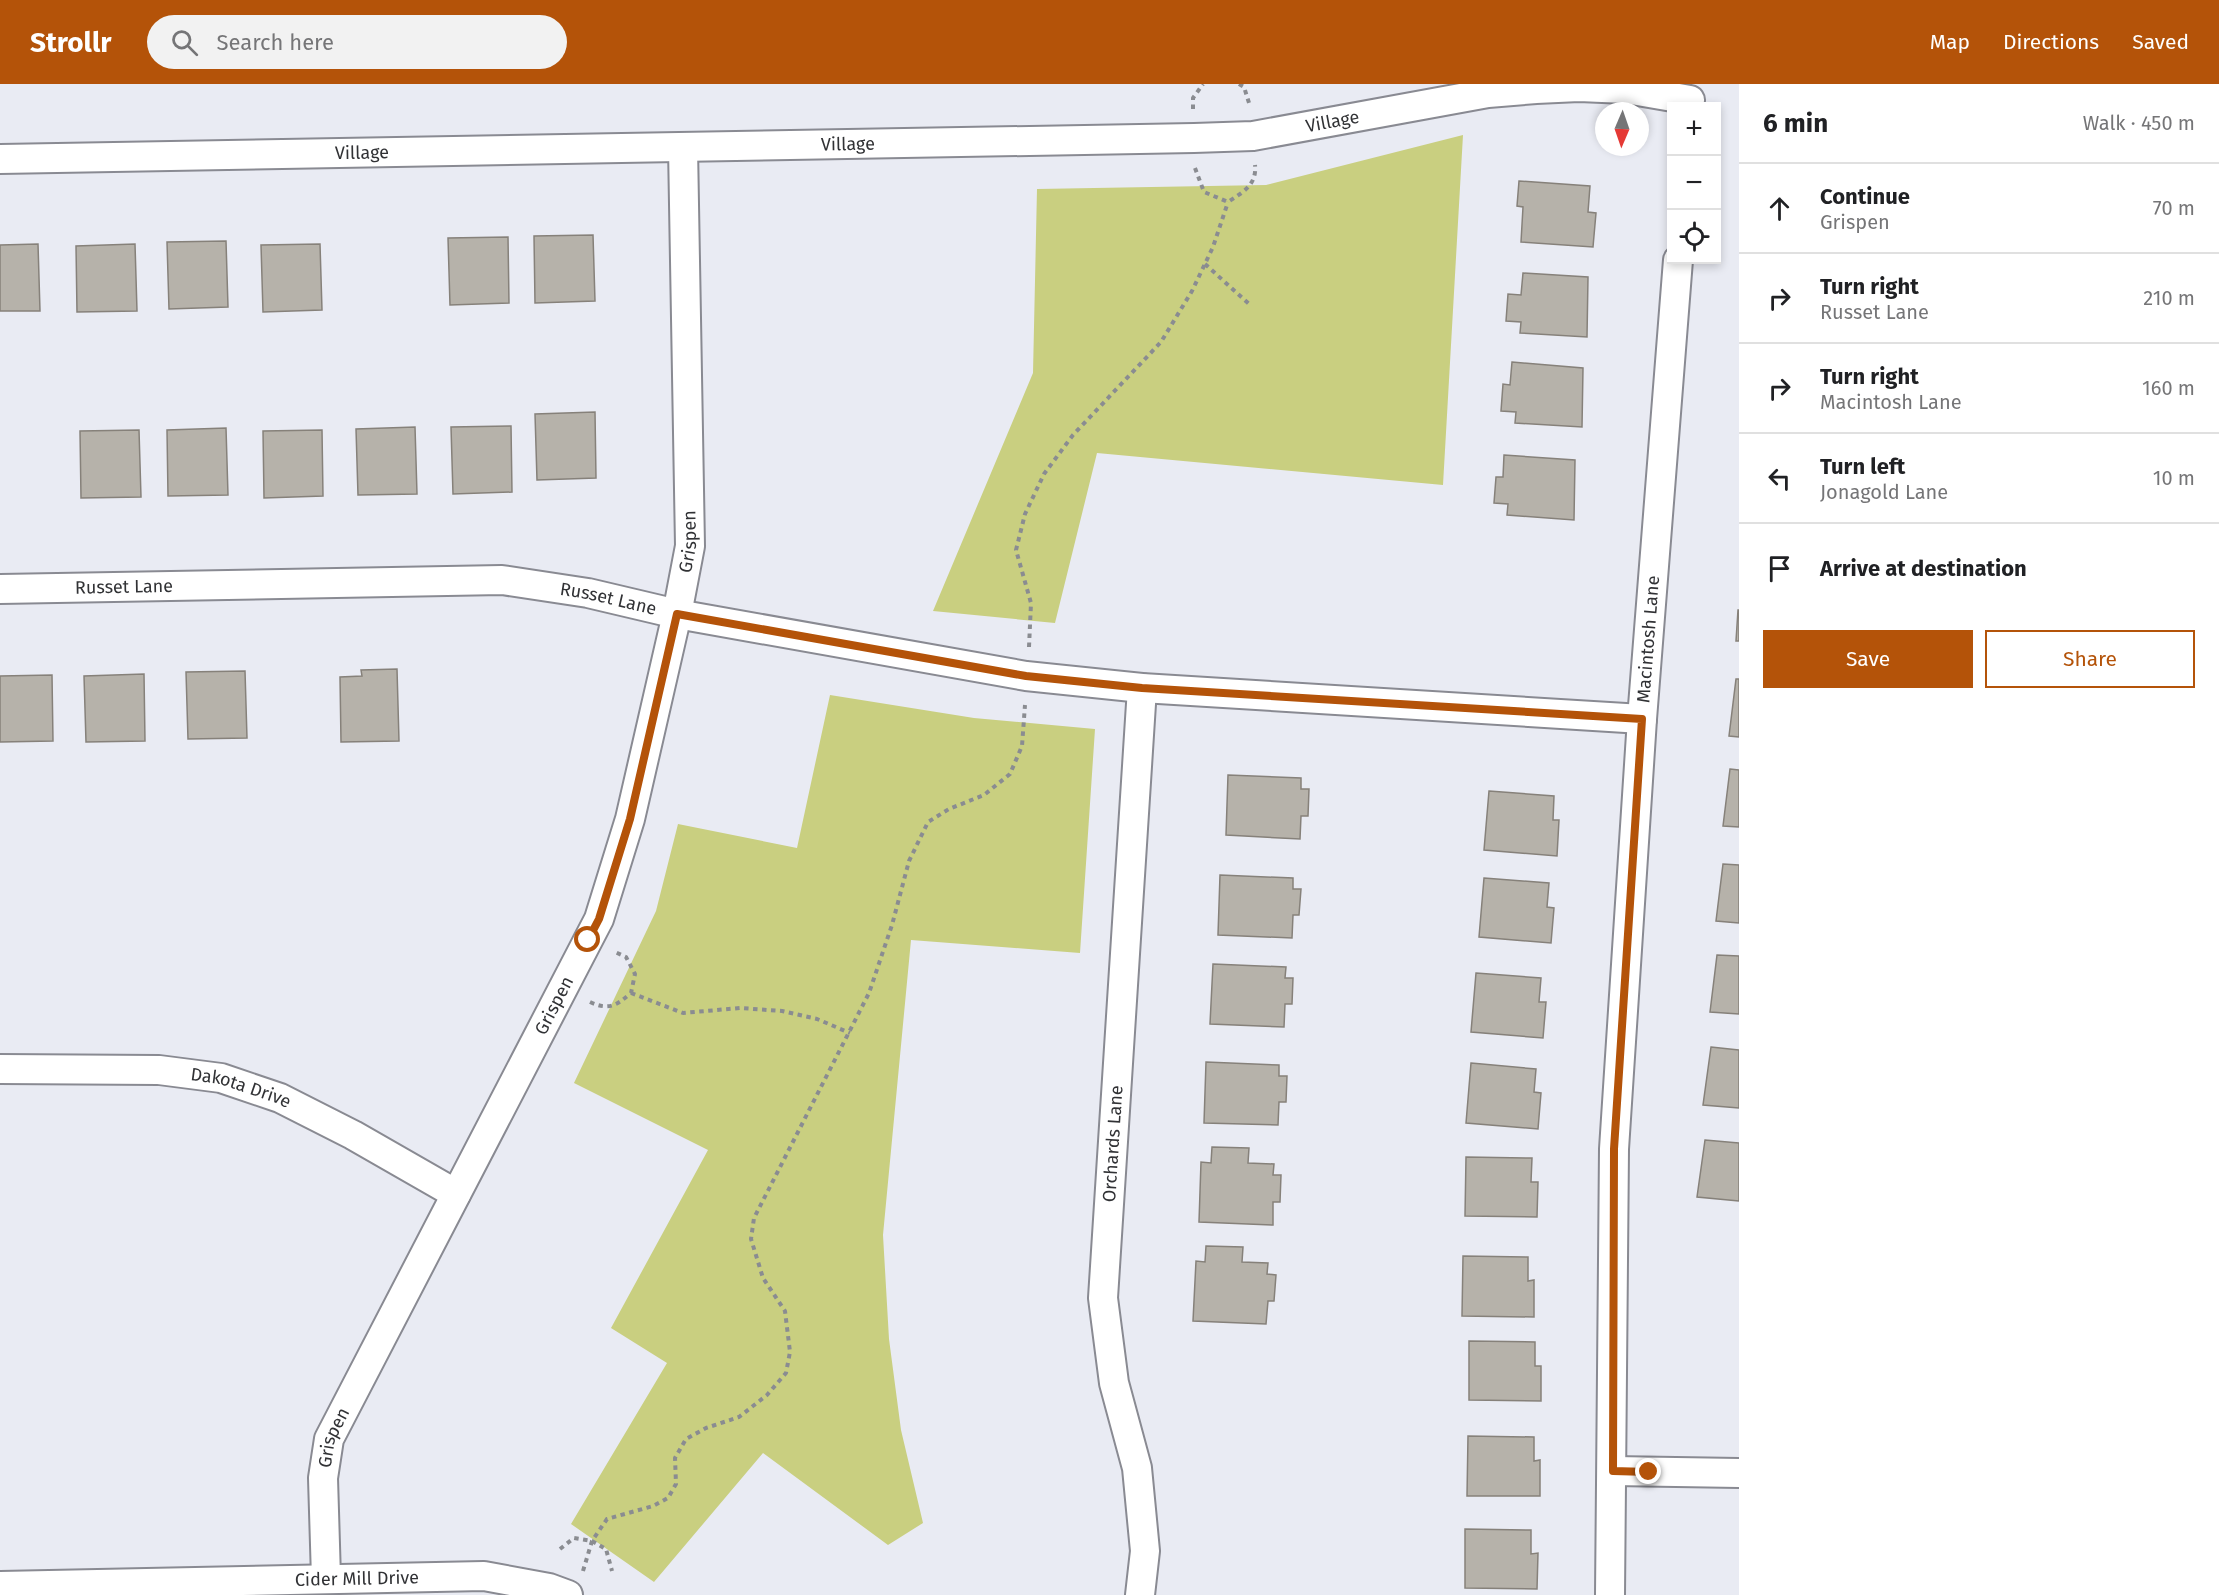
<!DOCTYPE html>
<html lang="en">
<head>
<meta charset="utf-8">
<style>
	body { margin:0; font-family:"Fira Sans",sans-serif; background:#f2f2f2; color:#202124 }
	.controls { position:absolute; right:18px; top:18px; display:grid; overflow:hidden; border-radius:0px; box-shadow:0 3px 9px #0003 }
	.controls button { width:54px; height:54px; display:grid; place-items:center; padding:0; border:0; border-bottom:2px solid #e0e0e0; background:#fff; color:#202124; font:30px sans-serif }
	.compass { position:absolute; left:1595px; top:18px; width:54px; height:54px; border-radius:50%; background:#fff; box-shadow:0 3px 9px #0003; rotate:182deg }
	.stop { position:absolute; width:18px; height:18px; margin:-14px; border:4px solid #b45309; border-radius:50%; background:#fff }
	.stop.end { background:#b45309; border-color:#fff; box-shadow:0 2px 6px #0008 }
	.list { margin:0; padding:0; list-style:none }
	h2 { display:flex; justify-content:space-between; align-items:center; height:78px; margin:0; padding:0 24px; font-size:26px }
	h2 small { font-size:20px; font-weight:400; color:#757577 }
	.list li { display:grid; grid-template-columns:39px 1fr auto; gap:18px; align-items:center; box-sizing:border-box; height:90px; padding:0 24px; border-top:2px solid #e0e0e0 }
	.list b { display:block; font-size:22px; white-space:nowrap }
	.list p { margin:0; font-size:20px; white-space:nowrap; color:#757577 }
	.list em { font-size:20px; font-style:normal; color:#757577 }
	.actions { display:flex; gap:12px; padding:18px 24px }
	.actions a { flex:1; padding:14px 0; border:2px solid #b45309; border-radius:0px; text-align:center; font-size:21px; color:#b45309 }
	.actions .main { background:#b45309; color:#fff }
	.icon { flex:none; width:33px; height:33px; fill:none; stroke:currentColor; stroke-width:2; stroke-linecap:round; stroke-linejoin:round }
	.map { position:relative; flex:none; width:1739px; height:1511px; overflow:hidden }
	header { display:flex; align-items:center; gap:36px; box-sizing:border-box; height:84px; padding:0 30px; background:#b45309; color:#fff }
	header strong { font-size:28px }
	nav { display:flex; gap:33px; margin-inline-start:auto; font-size:21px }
	.search { width:420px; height:54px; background:#f2f2f2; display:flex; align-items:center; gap:15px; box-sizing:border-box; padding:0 21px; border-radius:33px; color:#757577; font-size:22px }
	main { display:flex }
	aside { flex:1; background:#fff }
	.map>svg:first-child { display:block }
</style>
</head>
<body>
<header>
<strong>Strollr</strong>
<div class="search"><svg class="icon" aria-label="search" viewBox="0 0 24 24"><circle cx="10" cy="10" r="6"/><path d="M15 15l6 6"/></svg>Search here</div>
<nav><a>Map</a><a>Directions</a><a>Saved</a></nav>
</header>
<main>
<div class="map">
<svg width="1739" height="1511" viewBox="0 0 1739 1511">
	<rect width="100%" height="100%" fill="#e9ebf3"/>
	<g fill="#c9cf80">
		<path d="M 1463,51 L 1443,401 L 1097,369 L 1055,539 L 933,527 L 1033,289 L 1037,105 L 1266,101 Z"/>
		<path d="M 830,611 L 974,634 L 1095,645 L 1080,869 L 911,856 L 883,1151 L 889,1255 L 901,1346 L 923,1439 L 888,1461 L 763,1369 L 654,1498 L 571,1440 L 667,1279 L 611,1244 L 708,1066 L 574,999 L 656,827 L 678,740 L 797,764 Z"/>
	</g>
	<g fill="#b6b2aa" stroke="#86817a" stroke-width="1.5">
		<path d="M 1519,97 L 1590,102 L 1588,128 L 1596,129 L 1593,163 L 1521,158 L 1523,123 L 1517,122 Z"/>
		<path d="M 593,151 L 595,217 L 535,219 L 534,152 Z"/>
		<path d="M 508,153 L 509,219 L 450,221 L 448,154 Z"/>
		<path d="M 226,157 L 228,223 L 169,225 L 167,158 Z"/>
		<path d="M 38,160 L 40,227 L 0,227 L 0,161 Z"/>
		<path d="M 135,160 L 137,227 L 77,228 L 76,162 Z"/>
		<path d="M 320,160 L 322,226 L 263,228 L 261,161 Z"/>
		<path d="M 1523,189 L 1588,193 L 1587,253 L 1520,249 L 1521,238 L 1506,237 L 1508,210 L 1521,211 Z"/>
		<path d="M 1512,278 L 1583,284 L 1582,343 L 1515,339 L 1516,328 L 1501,327 L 1503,300 L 1510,301 Z"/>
		<path d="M 595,328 L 596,394 L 537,396 L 535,330 Z"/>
		<path d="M 511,342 L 512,408 L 453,410 L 451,343 Z"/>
		<path d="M 415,343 L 417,410 L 358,411 L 356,345 Z"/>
		<path d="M 226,344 L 228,411 L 168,412 L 167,346 Z"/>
		<path d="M 139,346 L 141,413 L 81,414 L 80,347 Z"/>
		<path d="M 322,346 L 323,412 L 264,414 L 263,347 Z"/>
		<path d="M 1504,371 L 1575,376 L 1574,436 L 1507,431 L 1508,420 L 1494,419 L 1496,393 L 1503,393 Z"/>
		<path d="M 1738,526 L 1739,526 L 1739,557 L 1736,557 Z"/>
		<path d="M 397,585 L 399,657 L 341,658 L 340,593 L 362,592 L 361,586 Z"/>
		<path d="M 245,587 L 247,654 L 188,655 L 186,588 Z"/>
		<path d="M 144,590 L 145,657 L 86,658 L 84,592 Z"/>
		<path d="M 52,591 L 53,657 L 0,658 L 0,592 Z"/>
		<path d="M 1736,595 L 1739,595 L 1739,653 L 1729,652 Z"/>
		<path d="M 1730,685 L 1739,686 L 1739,743 L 1723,742 Z"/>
		<path d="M 1228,691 L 1301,694 L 1301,705 L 1309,705 L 1308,732 L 1301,732 L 1300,755 L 1226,751 Z"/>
		<path d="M 1489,707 L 1554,712 L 1553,736 L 1559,736 L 1557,772 L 1484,766 Z"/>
		<path d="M 1723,780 L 1739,781 L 1739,839 L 1716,837 Z"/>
		<path d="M 1220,791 L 1293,794 L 1293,805 L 1301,805 L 1299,831 L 1293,831 L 1292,854 L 1218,851 Z"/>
		<path d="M 1484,794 L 1549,799 L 1547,823 L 1554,824 L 1551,859 L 1479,853 Z"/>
		<path d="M 1717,871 L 1739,872 L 1739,930 L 1710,928 Z"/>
		<path d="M 1213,880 L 1286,883 L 1285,894 L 1293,894 L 1292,920 L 1285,920 L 1284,943 L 1210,940 Z"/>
		<path d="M 1476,889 L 1541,894 L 1539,918 L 1546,918 L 1543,954 L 1471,948 Z"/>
		<path d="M 1711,963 L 1739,966 L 1739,1024 L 1703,1021 Z"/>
		<path d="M 1206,978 L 1279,981 L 1279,992 L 1287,992 L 1286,1018 L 1279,1018 L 1278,1041 L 1204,1039 Z"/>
		<path d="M 1471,979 L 1536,985 L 1534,1008 L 1541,1009 L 1538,1045 L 1466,1039 Z"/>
		<path d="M 1705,1056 L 1739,1059 L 1739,1117 L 1697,1113 Z"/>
		<path d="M 1212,1063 L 1249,1064 L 1248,1079 L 1274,1080 L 1273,1091 L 1281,1091 L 1280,1118 L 1273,1118 L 1273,1141 L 1199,1138 L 1201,1078 L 1211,1079 Z"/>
		<path d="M 1466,1073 L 1532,1074 L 1531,1098 L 1538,1098 L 1537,1133 L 1465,1132 Z"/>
		<path d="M 1206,1162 L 1243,1163 L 1242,1178 L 1268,1179 L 1267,1190 L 1276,1191 L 1274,1217 L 1268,1217 L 1266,1240 L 1193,1237 L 1196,1177 L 1205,1178 Z"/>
		<path d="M 1463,1172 L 1528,1173 L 1528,1197 L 1534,1196 L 1534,1233 L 1462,1232 Z"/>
		<path d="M 1469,1257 L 1535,1258 L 1535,1282 L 1541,1282 L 1541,1317 L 1469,1316 Z"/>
		<path d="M 1468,1352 L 1534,1353 L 1534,1377 L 1540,1376 L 1540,1412 L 1467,1412 Z"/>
		<path d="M 1465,1445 L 1531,1446 L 1531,1470 L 1538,1469 L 1537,1505 L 1465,1504 Z"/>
	</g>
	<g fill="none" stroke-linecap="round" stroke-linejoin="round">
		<g stroke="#898a92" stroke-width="32">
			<g id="street">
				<path id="s1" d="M 0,75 L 1194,54 L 1253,52 L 1488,9 L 1536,5 L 1579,3 L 1626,5 L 1690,16"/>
				<path id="s2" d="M 0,505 L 502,496 L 588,509 L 677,530 L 1026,592 L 1142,604 L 1642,635"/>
				<path id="s3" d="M 0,985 L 159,986 L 221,994 L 280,1014 L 353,1051 L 456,1110"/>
				<path d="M 1613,1387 L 1739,1389"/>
				<path id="s4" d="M 326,1494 L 323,1394 L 329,1355 L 599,835 L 630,735 L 677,530 L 690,462 L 683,63"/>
				<path id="s5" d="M 0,1502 L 484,1492 L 549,1504 L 568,1511"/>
				<path id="s6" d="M 1140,1511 L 1145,1467 L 1137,1384 L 1114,1299 L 1103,1214 L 1142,604"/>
				<path id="s7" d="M 1610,1511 L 1614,1065 L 1642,635 L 1678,176"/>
			</g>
		</g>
		<g stroke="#8a8c91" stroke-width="4" stroke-dasharray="4.5 4.5" stroke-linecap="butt">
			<path d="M 1239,0 L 1244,3 L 1250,22"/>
			<path d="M 1193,25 L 1193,14 L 1203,0"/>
			<path d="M 1195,84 L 1204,108 L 1228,118 C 1243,108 1257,101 1255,81"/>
			<path d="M 1205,180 L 1249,220"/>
			<path d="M 1029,563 L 1031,519 L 1016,466 L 1025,430 L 1044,390 L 1073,351 L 1161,258 L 1192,207 L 1213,163 L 1228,118"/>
			<path d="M 631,909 L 683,929 L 740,924 L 782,927 L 817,935 L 850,949"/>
			<path d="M 590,918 C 609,927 617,921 631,909 L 635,890 L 626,873 L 615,868"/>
			<path d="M 560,1465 L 574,1454 L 592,1457 L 606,1465 L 612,1487"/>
			<path d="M 583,1487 L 592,1457 L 607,1435 L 653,1422 L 668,1414 L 676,1400 L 675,1374 L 686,1355 L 706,1344 L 739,1333 L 767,1311 L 786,1289 L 790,1268 L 785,1227 L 763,1194 L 751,1155 L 754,1134 L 869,909 L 892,841 L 909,777 L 928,738 L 949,725 L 984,711 L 1010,690 L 1022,662 L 1025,621"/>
		</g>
		<use href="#street" stroke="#fff" stroke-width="28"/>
	</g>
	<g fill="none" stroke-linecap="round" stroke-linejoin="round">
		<path stroke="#b45309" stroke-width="8" d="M 588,856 L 599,835 L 630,735 L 677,530 L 1026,592 L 1142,604 L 1642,635 L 1614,1065 L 1613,1387 L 1649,1388"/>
	</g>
	<g text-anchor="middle" stroke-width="4.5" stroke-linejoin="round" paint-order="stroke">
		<g font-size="18" fill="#313235" stroke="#e9ebf3">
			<text dy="6" stroke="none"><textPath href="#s1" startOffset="1334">Village</textPath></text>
			<text dy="6" stroke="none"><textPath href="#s1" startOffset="848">Village</textPath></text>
			<text dy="6" stroke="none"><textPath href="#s1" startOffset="362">Village</textPath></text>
			<text dy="6" stroke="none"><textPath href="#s4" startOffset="1114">Grispen</textPath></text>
			<text dy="6" stroke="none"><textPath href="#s2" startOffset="124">Russet Lane</textPath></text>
			<text dy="6" stroke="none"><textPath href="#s2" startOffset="610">Russet Lane</textPath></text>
			<text dy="6" stroke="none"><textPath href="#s7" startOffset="957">Macintosh Lane</textPath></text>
			<text dy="6" stroke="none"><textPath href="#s4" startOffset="628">Grispen</textPath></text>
			<text dy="6" stroke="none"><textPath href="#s3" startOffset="243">Dakota Drive</textPath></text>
			<text dy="6" stroke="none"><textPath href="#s6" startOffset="456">Orchards Lane</textPath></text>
			<text dy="6" stroke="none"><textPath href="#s4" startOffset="142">Grispen</textPath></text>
			<text dy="6" stroke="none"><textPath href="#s5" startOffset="357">Cider Mill Drive</textPath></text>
		</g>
	</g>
</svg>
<div class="controls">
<button>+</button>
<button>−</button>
<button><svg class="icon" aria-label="locate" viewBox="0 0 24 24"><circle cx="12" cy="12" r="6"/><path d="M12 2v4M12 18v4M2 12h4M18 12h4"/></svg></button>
</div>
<svg class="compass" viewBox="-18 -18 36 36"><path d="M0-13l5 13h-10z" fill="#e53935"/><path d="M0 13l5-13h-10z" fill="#757577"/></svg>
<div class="stop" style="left:588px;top:856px"></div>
<div class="stop end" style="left:1649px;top:1388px"></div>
</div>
<aside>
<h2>6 min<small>Walk · 450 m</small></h2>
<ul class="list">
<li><svg class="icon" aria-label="ahead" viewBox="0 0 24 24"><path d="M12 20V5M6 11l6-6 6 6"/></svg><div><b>Continue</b><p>Grispen</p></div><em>70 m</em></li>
<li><svg class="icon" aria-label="right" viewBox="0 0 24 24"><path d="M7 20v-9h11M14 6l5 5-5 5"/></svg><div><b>Turn right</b><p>Russet Lane</p></div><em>210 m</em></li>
<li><svg class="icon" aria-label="right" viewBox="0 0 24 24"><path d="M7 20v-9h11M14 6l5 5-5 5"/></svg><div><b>Turn right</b><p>Macintosh Lane</p></div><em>160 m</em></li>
<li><svg class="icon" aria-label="left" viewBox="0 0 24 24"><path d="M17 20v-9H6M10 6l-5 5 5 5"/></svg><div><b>Turn left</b><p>Jonagold Lane</p></div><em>10 m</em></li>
<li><svg class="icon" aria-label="arrive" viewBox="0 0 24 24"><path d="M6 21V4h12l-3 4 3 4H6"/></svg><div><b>Arrive at destination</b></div></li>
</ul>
<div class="actions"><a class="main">Save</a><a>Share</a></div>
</aside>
</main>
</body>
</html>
